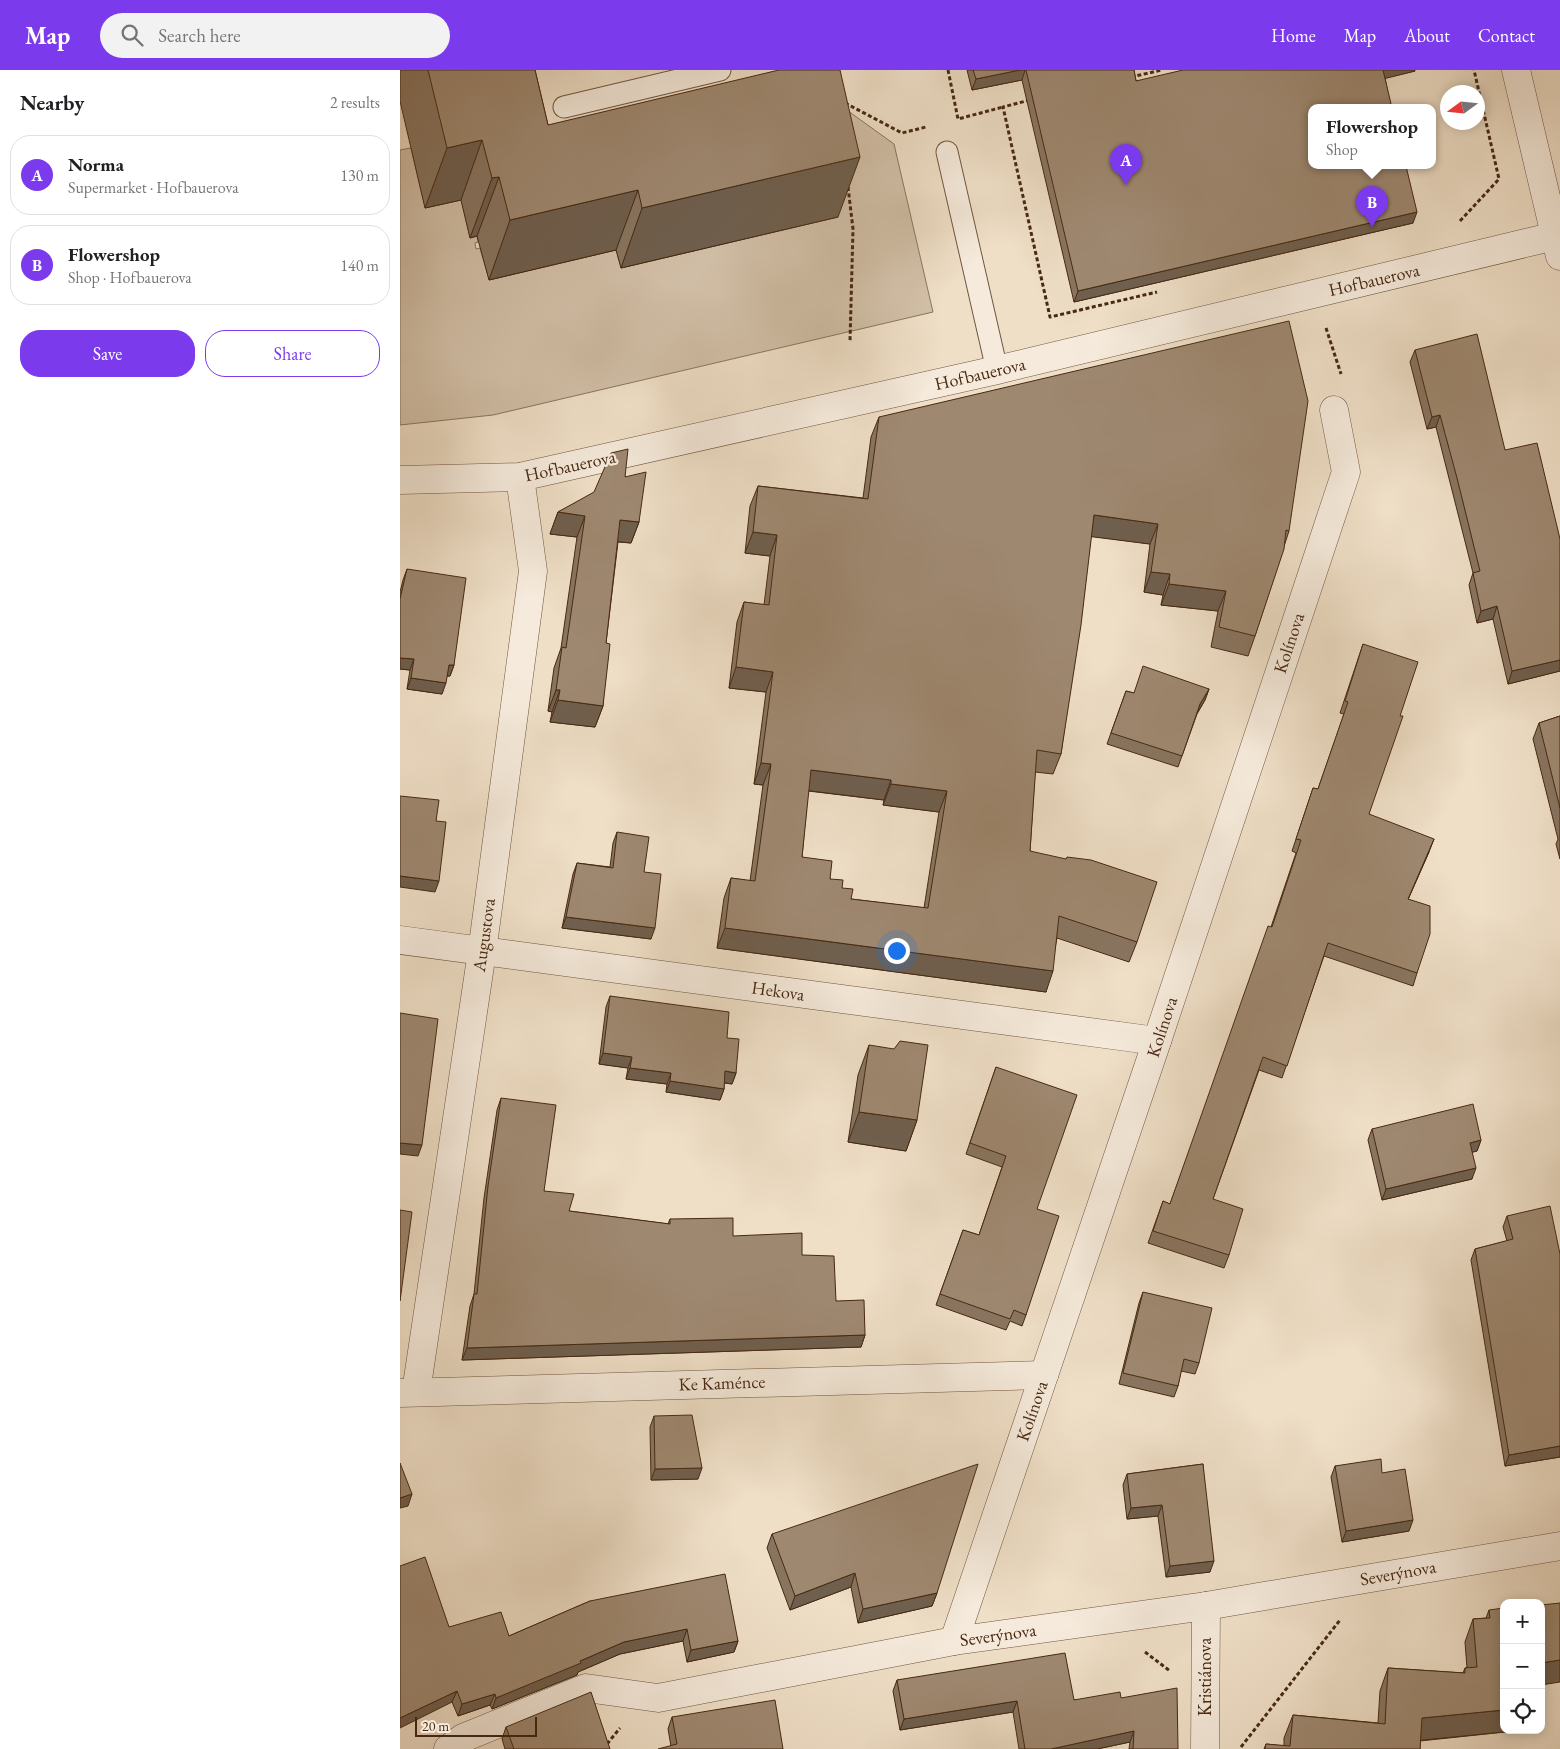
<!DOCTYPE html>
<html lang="en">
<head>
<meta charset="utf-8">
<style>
	body { margin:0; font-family:"EB Garamond",serif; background:#f2f2f2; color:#202124 }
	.controls { position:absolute; right:15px; bottom:15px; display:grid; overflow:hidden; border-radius:10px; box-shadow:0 2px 12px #0003 }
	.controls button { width:45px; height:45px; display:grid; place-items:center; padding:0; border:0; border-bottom:1px solid #e0e0e0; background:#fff; color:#202124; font:25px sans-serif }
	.compass { position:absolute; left:1040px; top:15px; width:45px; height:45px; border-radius:50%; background:#fff; box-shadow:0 2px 12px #0003; rotate:255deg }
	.scale { position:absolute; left:15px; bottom:12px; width:122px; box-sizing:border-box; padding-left:5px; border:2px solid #472912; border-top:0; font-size:14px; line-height:18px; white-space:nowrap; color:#472912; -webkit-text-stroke:4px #f5eadb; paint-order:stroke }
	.you { position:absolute; left:496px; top:880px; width:18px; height:18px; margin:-12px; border:4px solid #fff; border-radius:50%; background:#1a73e8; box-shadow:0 0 0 8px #1a73e833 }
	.badge { display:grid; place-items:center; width:32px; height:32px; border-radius:50%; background:#7c3aed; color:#fff; font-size:16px; font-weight:700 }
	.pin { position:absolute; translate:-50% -41px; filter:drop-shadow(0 1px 2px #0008) }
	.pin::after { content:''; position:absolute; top:26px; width:18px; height:15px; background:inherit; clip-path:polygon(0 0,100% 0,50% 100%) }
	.popup { position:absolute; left:908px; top:34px; width:128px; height:65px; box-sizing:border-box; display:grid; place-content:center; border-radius:10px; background:#fff; filter:drop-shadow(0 1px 4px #0005); font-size:16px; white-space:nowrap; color:#757577 }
	.popup b { font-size:19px; color:#202124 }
	.popup::after { content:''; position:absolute; left:50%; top:100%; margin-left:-10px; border:10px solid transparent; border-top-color:#fff }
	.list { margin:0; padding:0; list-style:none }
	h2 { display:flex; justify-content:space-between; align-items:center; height:65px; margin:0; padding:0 20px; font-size:21px }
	h2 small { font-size:16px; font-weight:400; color:#757577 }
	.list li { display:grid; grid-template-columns:32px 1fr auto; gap:15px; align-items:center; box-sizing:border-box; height:80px; margin:0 10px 10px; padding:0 10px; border:1px solid #e0e0e0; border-radius:20px }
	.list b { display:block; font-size:19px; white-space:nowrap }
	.list p { margin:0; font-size:16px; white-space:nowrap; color:#757577 }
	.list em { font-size:16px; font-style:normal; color:#757577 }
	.actions { display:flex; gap:10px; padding:15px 20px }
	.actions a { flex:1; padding:11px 0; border:1px solid #7c3aed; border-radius:20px; text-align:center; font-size:18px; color:#7c3aed }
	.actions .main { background:#7c3aed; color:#fff }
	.icon { flex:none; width:28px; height:28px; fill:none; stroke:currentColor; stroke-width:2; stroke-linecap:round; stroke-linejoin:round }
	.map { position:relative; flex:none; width:1160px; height:1679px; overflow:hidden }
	header { display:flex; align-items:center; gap:30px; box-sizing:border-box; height:70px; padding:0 25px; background:#7c3aed; color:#fff }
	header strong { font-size:24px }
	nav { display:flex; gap:28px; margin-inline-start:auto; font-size:18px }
	.search { width:350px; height:45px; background:#f2f2f2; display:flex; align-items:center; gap:12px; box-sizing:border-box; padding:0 18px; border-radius:28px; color:#757577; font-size:19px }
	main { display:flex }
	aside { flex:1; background:#fff }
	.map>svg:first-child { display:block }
</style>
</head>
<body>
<header>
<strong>Map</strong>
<div class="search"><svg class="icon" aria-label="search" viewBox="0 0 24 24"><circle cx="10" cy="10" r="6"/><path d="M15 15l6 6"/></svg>Search here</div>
<nav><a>Home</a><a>Map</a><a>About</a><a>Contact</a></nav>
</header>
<main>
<aside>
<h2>Nearby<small>2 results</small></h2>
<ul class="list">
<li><span class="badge">A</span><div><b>Norma</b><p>Supermarket · Hofbauerova</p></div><em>130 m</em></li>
<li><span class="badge">B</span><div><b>Flowershop</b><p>Shop · Hofbauerova</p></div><em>140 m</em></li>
</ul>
<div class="actions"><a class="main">Save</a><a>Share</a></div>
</aside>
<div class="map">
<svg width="1160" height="1679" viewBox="0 0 1160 1679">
	<rect width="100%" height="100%" fill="#efdfc7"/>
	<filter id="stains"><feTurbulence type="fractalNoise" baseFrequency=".004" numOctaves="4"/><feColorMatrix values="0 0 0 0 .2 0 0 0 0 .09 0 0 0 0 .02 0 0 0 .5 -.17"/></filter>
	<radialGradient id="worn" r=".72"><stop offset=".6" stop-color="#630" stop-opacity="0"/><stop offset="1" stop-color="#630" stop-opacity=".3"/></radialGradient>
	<path fill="#d2c0a8" stroke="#8c745d" d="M 412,15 L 494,74 L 533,242 L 93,345 L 0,355 L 0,80 L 11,78 L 25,137 L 61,129 L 70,167 L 77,166 L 78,172 L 75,173 L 76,179 L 80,178 L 89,209 L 216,179 L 221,197 Z"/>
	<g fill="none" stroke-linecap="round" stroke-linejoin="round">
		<g stroke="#71563f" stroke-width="23">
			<g id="service">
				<path d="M 164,37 L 320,0"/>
				<path d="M 547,82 L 597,300"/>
			</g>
		</g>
		<g stroke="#71563f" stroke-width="29">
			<g id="minor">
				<path d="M 1116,0 L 1160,186"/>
				<path d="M 0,410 L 120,407 L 597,300 L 1155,166"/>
				<path d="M 0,870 L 757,971"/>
				<path d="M 16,1322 L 82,882 L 133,501 L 120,407"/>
				<path d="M 0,1323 L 644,1305"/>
				<path d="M 554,1571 L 757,971 L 946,402 L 934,340"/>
				<path d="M 48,1679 L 63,1668 L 186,1618 L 258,1628 L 554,1571 L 806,1536 L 1160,1476"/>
				<path d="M 805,1679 L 806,1536"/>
			</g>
		</g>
		<g stroke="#472912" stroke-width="3" stroke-dasharray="4 2.5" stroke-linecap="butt">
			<path d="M 548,0 L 558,49 L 603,37"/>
			<path d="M 731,7 L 762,0"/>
			<path d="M 630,30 L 603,37 L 650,247 L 757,222"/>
			<path d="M 445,33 L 502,63 L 526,57"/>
			<path d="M 448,117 L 453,159 L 450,271"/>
			<path d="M 1060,151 L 1099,109 L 1074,0"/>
			<path d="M 926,258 L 941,304"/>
			<path d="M 745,1582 L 770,1601"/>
			<path d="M 841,1677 L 940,1550"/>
			<path d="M 203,1679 L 220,1658"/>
		</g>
		<use href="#service" stroke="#f5eadb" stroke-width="21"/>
		<use href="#minor" stroke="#f5eadb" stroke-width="28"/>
	</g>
	<g fill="#887560" stroke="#472912" fill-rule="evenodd">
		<path d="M 0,0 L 135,0 L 148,55 L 438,147 L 221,198 L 216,180 L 89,210 L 77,166 L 70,168 L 61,130 L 25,138 L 0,31 Z"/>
		<path d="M 567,0 L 734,0 L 736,11 L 1015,1 L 985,8 L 1013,153 L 674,232 L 622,10 L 572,20 Z"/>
		<path d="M 1015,280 L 1105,380 L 1160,469 L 1160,601 L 1108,614 L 1093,549 L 1077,553 L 1069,515 L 1073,503 L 1036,357 L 1027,359 L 1010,292 Z"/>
		<path d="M 479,347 L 889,461 L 855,566 L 848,586 L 811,577 L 818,541 L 761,535 L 763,525 L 744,522 L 750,474 L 691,466 L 661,684 L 653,704 L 635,702 L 630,781 L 737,872 L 729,892 L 657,868 L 646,922 L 317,878 L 324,828 L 331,808 L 350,811 L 363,715 L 354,714 L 366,622 L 329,618 L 337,552 L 344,532 L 364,535 L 370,486 L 345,483 L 350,436 L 358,416 L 463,428 L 471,367 ZM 408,721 L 484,730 L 483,735 L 539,742 L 524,838 L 451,829 L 442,818 L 402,787 Z"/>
		<path d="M 225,407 L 239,452 L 231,473 L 218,472 L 206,573 L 203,636 L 195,657 L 150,652 L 152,642 L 148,641 L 154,598 L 161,578 L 177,467 L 150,464 L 158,442 Z"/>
		<path d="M 7,499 L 54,595 L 50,606 L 47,606 L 42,624 L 7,619 L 10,600 L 0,599 L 0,522 L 3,510 Z"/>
		<path d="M 963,574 L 969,744 L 1029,782 L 1008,829 L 1017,903 L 1013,916 L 924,886 L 882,1008 L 859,1000 L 813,1129 L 829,1185 L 824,1198 L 748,1173 L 763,1131 L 770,1134 L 871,857 L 896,783 L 892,781 L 913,718 L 918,719 L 944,644 L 940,643 Z"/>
		<path d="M 809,619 L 805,630 L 797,644 L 778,697 L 707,674 L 726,621 L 734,623 Z"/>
		<path d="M 1160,646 L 1160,789 L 1156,774 L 1158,769 L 1133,669 L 1139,653 Z"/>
		<path d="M 217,762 L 244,802 L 251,869 L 162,858 L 173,804 L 177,793 L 210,797 L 213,773 Z"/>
		<path d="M 210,926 L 327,968 L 336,1003 L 332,1014 L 324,1013 L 324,1019 L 320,1030 L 266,1022 L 267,1014 L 226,1009 L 228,998 L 199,994 L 206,937 Z"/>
		<path d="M 469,975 L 517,1050 L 506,1081 L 448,1072 L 458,1005 Z"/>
		<path d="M 596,997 L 637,1139 L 626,1245 L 622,1256 L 610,1251 L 606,1260 L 536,1235 L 563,1160 L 579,1165 L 602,1097 L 566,1084 Z"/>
		<path d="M 101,1028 L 144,1121 L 169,1141 L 268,1154 L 270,1149 L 402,1185 L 436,1231 L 465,1265 L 461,1277 L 62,1290 L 70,1236 L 74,1224 L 84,1128 L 97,1040 Z"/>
		<path d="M 972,1059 L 1081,1070 L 1077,1081 L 1072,1082 L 1072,1109 L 982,1130 L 968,1070 Z"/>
		<path d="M 1107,1146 L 1160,1184 L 1160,1387 L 1105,1396 L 1071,1190 L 1075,1179 L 1107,1171 L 1103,1157 Z"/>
		<path d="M 743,1222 L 799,1293 L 795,1304 L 781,1301 L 778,1316 L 774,1327 L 719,1314 L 739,1233 Z"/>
		<path d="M 254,1346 L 298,1409 L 251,1410 L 250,1357 Z"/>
		<path d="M 803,1394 L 810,1502 L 766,1507 L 758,1446 L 727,1449 L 723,1415 L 727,1404 Z"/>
		<path d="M 935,1396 L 982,1403 L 1009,1461 L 942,1472 L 931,1407 Z"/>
		<path d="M 372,1464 L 537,1523 L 532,1536 L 458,1553 L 451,1517 L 390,1540 L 367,1478 Z"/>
		<path d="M 190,1531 L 338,1571 L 334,1582 L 287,1592 L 283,1571 L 220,1584 L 178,1602 L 177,1605 L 92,1639 L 90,1635 L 58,1646 L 52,1632 L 49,1557 L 109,1566 Z"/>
		<path d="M 1089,1540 L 1104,1660 L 1124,1660 L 1020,1671 L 1020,1679 L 864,1679 L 866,1674 L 884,1676 L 884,1668 L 893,1645 L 978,1653 L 980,1621 L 988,1598 L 1063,1603 L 1065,1598 L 1067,1598 L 1065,1572 L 1073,1549 L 1086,1548 Z"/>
		<path d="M 497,1610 L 674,1630 L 721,1628 L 778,1679 L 729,1679 L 730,1672 L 697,1679 L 619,1679 L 613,1642 L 500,1660 L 493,1621 Z"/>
		<path d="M 272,1647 L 383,1679 L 271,1676 L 268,1659 Z"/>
		<path d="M 106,1657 L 210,1679 L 105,1679 L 102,1669 Z"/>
	</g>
	<g fill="#6f5f4e" stroke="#472912">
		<path d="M 620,0 L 625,0 L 622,10 L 572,20 L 576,9 Z"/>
		<path d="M 982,0 L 1015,0 L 1015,1 L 979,10 Z"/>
		<path d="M 82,70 L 61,130 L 25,138 L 47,78 Z"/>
		<path d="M 460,87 L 438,147 L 221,198 L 242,138 Z"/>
		<path d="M 99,107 L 77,166 L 70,168 L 92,108 Z"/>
		<path d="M 238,120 L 216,180 L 89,210 L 110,150 Z"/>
		<path d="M 1017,142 L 1013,153 L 674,232 L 678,221 Z"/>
		<path d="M 1040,345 L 1036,357 L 1027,359 L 1032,347 Z"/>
		<path d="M 158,442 L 185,446 L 177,467 L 150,464 Z"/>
		<path d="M 694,445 L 758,454 L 750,474 L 686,466 Z"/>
		<path d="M 220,450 L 239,452 L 231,473 L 212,471 Z"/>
		<path d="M 353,462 L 377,465 L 370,486 L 345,483 Z"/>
		<path d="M 751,502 L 770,504 L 763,525 L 744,522 Z"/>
		<path d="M 769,514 L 826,521 L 818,541 L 761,535 Z"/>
		<path d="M 1097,536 L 1093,549 L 1077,553 L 1081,541 Z"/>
		<path d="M 0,588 L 14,589 L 10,600 L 0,599 Z"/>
		<path d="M 1160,590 L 1160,601 L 1108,614 L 1112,601 Z"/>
		<path d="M 49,595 L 54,595 L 50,606 L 45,606 Z"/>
		<path d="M 336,597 L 373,602 L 366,622 L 329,618 Z"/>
		<path d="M 11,608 L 46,613 L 42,624 L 7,619 Z"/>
		<path d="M 809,619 L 805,630 L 796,645 L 800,634 Z"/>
		<path d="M 156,620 L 160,620 L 152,642 L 148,641 Z"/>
		<path d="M 158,630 L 203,636 L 195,657 L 150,652 Z"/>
		<path d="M 361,693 L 371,694 L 363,715 L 354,714 Z"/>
		<path d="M 411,700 L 491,710 L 484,730 L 403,720 Z"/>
		<path d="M 491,714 L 547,721 L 539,742 L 483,735 Z"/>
		<path d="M 1034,769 L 1029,782 L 1003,841 L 1008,829 Z"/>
		<path d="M 0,806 L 39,811 L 35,822 L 0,817 Z"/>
		<path d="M 166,847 L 255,858 L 251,869 L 162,858 Z"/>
		<path d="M 325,858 L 653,901 L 646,922 L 317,878 Z"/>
		<path d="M 203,983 L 232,987 L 228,998 L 199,994 Z"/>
		<path d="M 230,998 L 271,1003 L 267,1014 L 226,1009 Z"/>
		<path d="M 325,1001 L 336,1003 L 332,1014 L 321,1012 Z"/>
		<path d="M 270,1011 L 324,1019 L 320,1030 L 266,1022 Z"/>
		<path d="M 459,1042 L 517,1050 L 506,1081 L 448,1072 Z"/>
		<path d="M 1081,1070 L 1077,1081 L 1066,1084 L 1070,1073 Z"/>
		<path d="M 0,1073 L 22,1075 L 18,1086 L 0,1084 Z"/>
		<path d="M 1076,1098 L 1072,1109 L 982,1130 L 986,1119 Z"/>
		<path d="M 465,1265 L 461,1277 L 62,1290 L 67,1278 Z"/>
		<path d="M 1160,1376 L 1160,1387 L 1105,1396 L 1109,1385 Z"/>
		<path d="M 302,1398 L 298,1409 L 251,1410 L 255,1399 Z"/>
		<path d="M 12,1424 L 8,1436 L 0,1438 L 0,1428 Z"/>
		<path d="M 762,1435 L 758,1446 L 727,1449 L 731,1438 Z"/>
		<path d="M 1013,1450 L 1009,1461 L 942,1472 L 946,1461 Z"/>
		<path d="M 814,1491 L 810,1502 L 766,1507 L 770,1496 Z"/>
		<path d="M 455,1503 L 451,1517 L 390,1540 L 395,1526 Z"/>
		<path d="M 537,1523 L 532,1536 L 458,1553 L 463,1539 Z"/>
		<path d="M 287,1559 L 283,1571 L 220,1584 L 178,1602 L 177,1605 L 92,1639 L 96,1628 L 224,1572 Z"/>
		<path d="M 338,1571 L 334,1582 L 287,1592 L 291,1580 Z"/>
		<path d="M 1160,1590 L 1160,1612 L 1141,1615 L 1141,1593 Z"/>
		<path d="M 57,1621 L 52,1632 L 0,1658 L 0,1648 Z"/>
		<path d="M 95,1624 L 90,1635 L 58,1646 L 62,1634 Z"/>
		<path d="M 617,1631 L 613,1642 L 500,1660 L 504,1649 Z"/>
		<path d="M 1104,1640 L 1104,1660 L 1124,1660 L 1013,1671 L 1022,1648 Z"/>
		<path d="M 734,1661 L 730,1672 L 697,1679 L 651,1679 Z"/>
	</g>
	<g fill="#9e8870" stroke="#472912" fill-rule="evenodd">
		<path d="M 28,0 L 135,0 L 148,55 L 379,0 L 440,0 L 460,87 L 242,138 L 238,120 L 110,150 L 99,107 L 92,108 L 82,70 L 47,78 Z"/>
		<path d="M 573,0 L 620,0 L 576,9 Z"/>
		<path d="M 626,0 L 734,0 L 736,11 L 783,0 L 983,0 L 992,38 L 912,38 L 912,96 L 1006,96 L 1017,142 L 678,221 Z"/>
		<path d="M 889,251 L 908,331 L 889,461 L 886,460 L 884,479 L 855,566 L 819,557 L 826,521 L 769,514 L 770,504 L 751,502 L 758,454 L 694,445 L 681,555 L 661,684 L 637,680 L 630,781 L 666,789 L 667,787 L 691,790 L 757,812 L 737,872 L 659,846 L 653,901 L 325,858 L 331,808 L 355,811 L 371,694 L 361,693 L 373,602 L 336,597 L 344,532 L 369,535 L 377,465 L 353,462 L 358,416 L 468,429 L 479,347 ZM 411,700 L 491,710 L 491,714 L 547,721 L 528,838 L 451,829 L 453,819 L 442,818 L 443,810 L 430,809 L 432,791 L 402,787 Z"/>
		<path d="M 1077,264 L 1105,380 L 1137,373 L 1160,469 L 1160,590 L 1112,601 L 1097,536 L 1081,541 L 1073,503 L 1080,501 L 1057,408 L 1040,345 L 1032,347 L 1015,280 Z"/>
		<path d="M 228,379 L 225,407 L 246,402 L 239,452 L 220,450 L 206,573 L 210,574 L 203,636 L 158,630 L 160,620 L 156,620 L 162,577 L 166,578 L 185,446 L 158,442 L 194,422 L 211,383 Z"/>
		<path d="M 7,499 L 66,508 L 54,595 L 49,595 L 46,613 L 11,608 L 14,589 L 0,588 L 0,529 Z"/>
		<path d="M 963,574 L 1018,592 L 1000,646 L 1003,646 L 969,744 L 1034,769 L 1008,829 L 1030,836 L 1030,864 L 1017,903 L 928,873 L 887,996 L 863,987 L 813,1129 L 843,1139 L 829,1185 L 753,1161 L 763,1131 L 770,1134 L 868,856 L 872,857 L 901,770 L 896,769 L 913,718 L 918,719 L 948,632 L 945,631 Z"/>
		<path d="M 743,596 L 809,619 L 800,634 L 782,686 L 711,663 L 726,621 L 734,623 Z"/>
		<path d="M 1160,646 L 1160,738 L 1139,653 Z"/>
		<path d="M 0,726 L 39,730 L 36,751 L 46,752 L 39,811 L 0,806 Z"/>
		<path d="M 217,762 L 249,767 L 244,802 L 261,804 L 255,858 L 166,847 L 177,793 L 213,798 Z"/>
		<path d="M 210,926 L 329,942 L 327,968 L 339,969 L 336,1003 L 325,1001 L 324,1019 L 270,1011 L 271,1003 L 230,998 L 232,987 L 203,983 Z"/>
		<path d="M 0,943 L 38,949 L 22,1075 L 0,1073 Z"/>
		<path d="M 500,971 L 528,975 L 517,1050 L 459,1042 L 469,975 L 494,979 Z"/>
		<path d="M 596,997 L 677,1025 L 637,1139 L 659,1146 L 626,1245 L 614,1240 L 610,1249 L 540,1224 L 563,1160 L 579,1165 L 606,1086 L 570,1073 Z"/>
		<path d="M 101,1028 L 156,1035 L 144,1121 L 174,1124 L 169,1141 L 270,1154 L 270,1149 L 333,1148 L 333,1166 L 402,1163 L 402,1185 L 434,1186 L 436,1231 L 464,1230 L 465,1265 L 67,1278 L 74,1224 L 77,1224 L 88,1116 Z"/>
		<path d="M 1073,1034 L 1081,1070 L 1070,1073 L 1076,1098 L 986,1119 L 972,1059 Z"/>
		<path d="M 1150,1136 L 1160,1184 L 1160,1376 L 1109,1385 L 1075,1179 L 1113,1169 L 1107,1146 Z"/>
		<path d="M 0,1140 L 12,1142 L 0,1231 Z"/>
		<path d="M 743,1222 L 812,1238 L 799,1293 L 784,1289 L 778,1316 L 723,1303 Z"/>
		<path d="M 292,1345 L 302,1398 L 255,1399 L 254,1346 Z"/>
		<path d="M 981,1389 L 982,1403 L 1005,1399 L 1013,1450 L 946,1461 L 935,1396 Z"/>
		<path d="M 0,1393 L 12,1424 L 0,1428 Z"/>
		<path d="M 578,1394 L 537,1523 L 463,1539 L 455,1503 L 395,1526 L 372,1464 Z"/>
		<path d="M 803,1394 L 814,1491 L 770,1496 L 762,1435 L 731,1438 L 727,1404 Z"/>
		<path d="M 25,1487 L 49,1557 L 101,1542 L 109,1566 L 190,1531 L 325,1504 L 338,1571 L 291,1580 L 287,1559 L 224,1572 L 180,1591 L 181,1593 L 96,1628 L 95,1624 L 62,1634 L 57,1621 L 0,1648 L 0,1496 Z"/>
		<path d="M 1160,1533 L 1160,1590 L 1141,1593 L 1141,1535 Z"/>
		<path d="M 1104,1538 L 1104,1640 L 1022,1648 L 1020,1679 L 865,1679 L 866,1674 L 890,1676 L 893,1645 L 985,1654 L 988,1598 L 1065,1603 L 1065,1598 L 1077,1597 L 1073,1549 L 1090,1548 L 1089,1540 Z"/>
		<path d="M 665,1583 L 674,1630 L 720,1622 L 721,1628 L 777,1618 L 778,1679 L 733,1679 L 734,1661 L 651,1679 L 625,1679 L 617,1631 L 504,1649 L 497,1610 Z"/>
		<path d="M 191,1622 L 210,1679 L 114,1679 L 106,1657 Z"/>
		<path d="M 375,1630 L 383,1679 L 258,1679 L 277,1674 L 272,1647 Z"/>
	</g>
	<g text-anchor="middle" stroke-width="4.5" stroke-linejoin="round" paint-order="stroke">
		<g font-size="18" fill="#472912" stroke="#f5eadb">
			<text transform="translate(974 210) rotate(-13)" y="6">Hofbauerova</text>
			<text transform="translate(580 304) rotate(-13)" y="6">Hofbauerova</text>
			<text transform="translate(170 396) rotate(-12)" y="6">Hofbauerova</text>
			<text transform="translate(889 573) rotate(-72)" y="6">Kolínova</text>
			<text transform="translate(84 865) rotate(-82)" y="6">Augustova</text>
			<text transform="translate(378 921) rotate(8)" y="6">Hekova</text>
			<text transform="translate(762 957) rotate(-72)" y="6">Kolínova</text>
			<text transform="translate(322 1313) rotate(-2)" y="6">Ke Kaménce</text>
			<text transform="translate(632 1341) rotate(-71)" y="6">Kolínova</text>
			<text transform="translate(998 1503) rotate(-10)" y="6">Severýnova</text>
			<text transform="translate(598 1565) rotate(-8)" y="6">Severýnova</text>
			<text transform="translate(805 1607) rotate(-90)" y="6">Kristiánova</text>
		</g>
	</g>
	<rect width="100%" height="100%" filter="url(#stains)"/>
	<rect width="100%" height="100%" fill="url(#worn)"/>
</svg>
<div class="controls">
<button>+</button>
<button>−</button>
<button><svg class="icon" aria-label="locate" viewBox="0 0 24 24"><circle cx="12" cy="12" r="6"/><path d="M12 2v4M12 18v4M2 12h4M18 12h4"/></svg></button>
</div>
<svg class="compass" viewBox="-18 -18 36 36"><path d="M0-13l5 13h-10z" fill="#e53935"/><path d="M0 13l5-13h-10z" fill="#757577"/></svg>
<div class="scale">20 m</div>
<div class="you"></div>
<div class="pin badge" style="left:726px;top:115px">A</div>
<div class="pin badge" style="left:972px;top:157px">B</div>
<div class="popup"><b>Flowershop</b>Shop</div>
</div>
</main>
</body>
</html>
